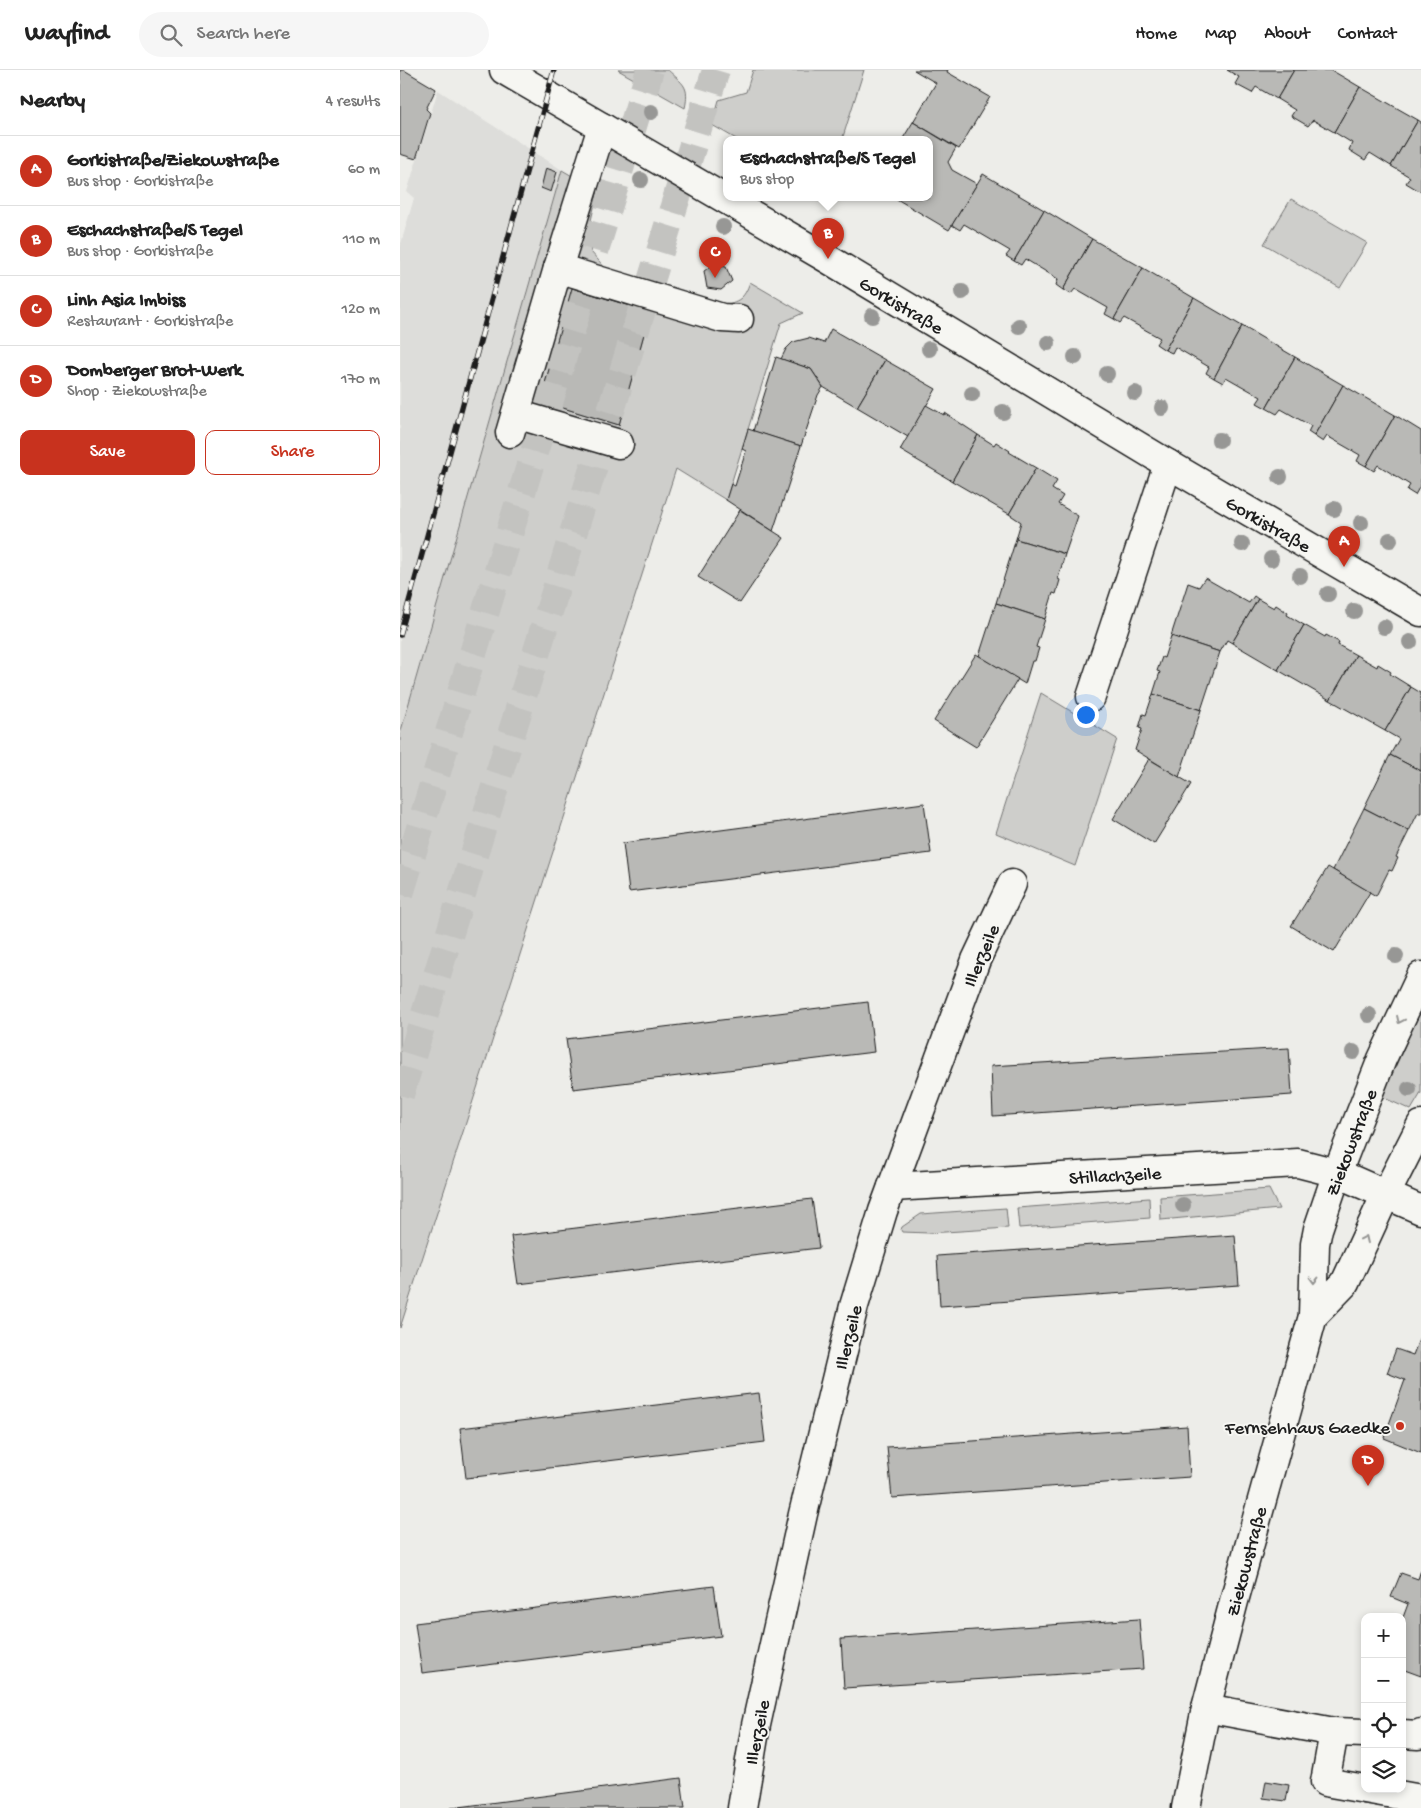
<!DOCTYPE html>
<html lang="en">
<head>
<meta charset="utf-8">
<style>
	body { margin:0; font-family:"Gochi Hand",sans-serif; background:#f6f6f6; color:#222 }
	.controls { position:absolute; right:15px; bottom:15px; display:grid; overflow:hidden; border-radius:10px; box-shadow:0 2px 8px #0003 }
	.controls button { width:45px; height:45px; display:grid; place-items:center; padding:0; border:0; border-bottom:1px solid #e0e0e0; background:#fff; color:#222; font:25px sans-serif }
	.you { position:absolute; left:685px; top:644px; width:18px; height:18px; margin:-12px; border:4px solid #fff; border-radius:50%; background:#1a73e8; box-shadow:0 0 0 8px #1a73e833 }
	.badge { display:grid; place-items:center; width:32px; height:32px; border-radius:50%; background:#c8321e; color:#fff; font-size:16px; font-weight:700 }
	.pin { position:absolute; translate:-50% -41px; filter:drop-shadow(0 1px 2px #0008) }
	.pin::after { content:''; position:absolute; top:26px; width:18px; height:15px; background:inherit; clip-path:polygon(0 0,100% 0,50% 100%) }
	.popup { position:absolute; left:323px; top:66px; width:210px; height:65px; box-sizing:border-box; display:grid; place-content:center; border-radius:10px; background:#fff; filter:drop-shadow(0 1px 4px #0005); font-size:16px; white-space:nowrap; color:#767676 }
	.popup b { font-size:19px; color:#222 }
	.popup::after { content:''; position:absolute; left:50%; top:100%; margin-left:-10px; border:10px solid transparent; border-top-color:#fff }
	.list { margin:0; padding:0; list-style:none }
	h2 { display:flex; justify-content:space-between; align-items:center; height:65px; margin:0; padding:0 20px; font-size:21px }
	h2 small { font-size:16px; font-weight:400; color:#767676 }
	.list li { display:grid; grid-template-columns:32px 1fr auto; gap:15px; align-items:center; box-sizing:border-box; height:70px; padding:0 20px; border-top:1px solid #e0e0e0 }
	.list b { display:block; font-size:19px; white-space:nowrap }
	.list p { margin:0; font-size:16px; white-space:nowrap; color:#767676 }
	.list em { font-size:16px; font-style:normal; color:#767676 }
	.actions { display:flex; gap:10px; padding:15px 20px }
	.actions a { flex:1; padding:11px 0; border:1px solid #c8321e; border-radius:10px; text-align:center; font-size:18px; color:#c8321e }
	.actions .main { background:#c8321e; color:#fff }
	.icon { flex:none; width:28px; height:28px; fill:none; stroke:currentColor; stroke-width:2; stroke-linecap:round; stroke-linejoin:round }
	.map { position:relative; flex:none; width:1021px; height:1738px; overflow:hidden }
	header { display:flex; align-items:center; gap:30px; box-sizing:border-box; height:70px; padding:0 25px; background:#fff; border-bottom:1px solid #e0e0e0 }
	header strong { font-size:24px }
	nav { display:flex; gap:28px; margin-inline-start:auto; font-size:18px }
	.search { width:350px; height:45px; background:#f6f6f6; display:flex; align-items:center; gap:12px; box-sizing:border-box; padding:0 18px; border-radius:28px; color:#767676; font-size:19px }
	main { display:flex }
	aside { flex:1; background:#fff }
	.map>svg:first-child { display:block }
</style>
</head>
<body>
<header>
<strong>Wayfind</strong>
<div class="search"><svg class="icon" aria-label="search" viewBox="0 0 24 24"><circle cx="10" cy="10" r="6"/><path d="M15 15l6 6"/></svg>Search here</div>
<nav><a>Home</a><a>Map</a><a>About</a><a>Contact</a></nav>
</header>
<main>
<aside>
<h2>Nearby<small>4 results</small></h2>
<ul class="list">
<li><span class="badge">A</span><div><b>Gorkistraße/Ziekowstraße</b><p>Bus stop · Gorkistraße</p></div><em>60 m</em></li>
<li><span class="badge">B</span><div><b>Eschachstraße/S Tegel</b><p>Bus stop · Gorkistraße</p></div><em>110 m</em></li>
<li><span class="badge">C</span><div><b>Linh Asia Imbiss</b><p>Restaurant · Gorkistraße</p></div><em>120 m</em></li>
<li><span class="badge">D</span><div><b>Domberger Brot-Werk</b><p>Shop · Ziekowstraße</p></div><em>170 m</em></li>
</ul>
<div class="actions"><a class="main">Save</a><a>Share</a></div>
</aside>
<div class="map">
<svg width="1021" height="1738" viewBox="0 0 1021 1738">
	<rect width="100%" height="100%" fill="#edede9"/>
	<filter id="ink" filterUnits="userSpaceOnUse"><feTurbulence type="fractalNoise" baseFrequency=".02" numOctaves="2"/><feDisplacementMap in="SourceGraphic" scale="10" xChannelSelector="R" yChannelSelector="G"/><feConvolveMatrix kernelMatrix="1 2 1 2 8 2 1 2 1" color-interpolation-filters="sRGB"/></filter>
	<g filter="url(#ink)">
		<path fill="#ddddda" d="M 38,20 L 162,100 L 0,664 L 0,177 L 14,128 L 7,122 Z"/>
		<g fill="#cececb" stroke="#757574" fill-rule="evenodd">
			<path d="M 218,0 L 268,0 C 283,14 290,16 285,38 Z"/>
			<path d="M 353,0 L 464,0 L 442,70 L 338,70 L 312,55 L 319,30 L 346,22 Z"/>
			<path d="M 162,100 L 198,121 L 188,163 L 191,182 L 206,199 L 321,235 C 339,232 344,229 350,212 L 403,243 L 381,253 L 326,430 L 276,399 L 0,1258 L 0,664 ZM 172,219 L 250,242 L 219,355 L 140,331 Z"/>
			<path d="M 891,129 L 967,173 L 940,218 L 864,174 Z"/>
			<path d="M 641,623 L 717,669 L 675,796 L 596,763 Z"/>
			<path d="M 1021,939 L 1021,1023 L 1011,1040 L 982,1027 Z"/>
			<path d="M 869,1119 L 879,1139 L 761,1150 L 760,1127 Z"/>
			<path d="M 749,1128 L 750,1148 L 619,1158 L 617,1138 Z"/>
			<path d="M 606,1138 L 608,1158 L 529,1163 L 502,1162 L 501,1160 L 502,1157 L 521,1144 Z"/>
		</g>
		<g fill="#b9b9b6" stroke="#1c1c1c">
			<path d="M 0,0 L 4,0 L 36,19 L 26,39 L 30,43 L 16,89 L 0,84 Z"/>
			<path d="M 514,0 L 548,0 L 547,2 L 590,27 L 559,79 L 513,52 L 536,13 Z"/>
			<path d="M 827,0 L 894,0 L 877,29 L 856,17 L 852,23 L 835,14 L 839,7 Z"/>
			<path d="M 894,0 L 931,0 L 960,17 L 934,62 L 913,50 L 908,56 L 891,46 L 895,40 L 877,29 Z"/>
			<path d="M 960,17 L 1018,50 L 991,96 L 970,83 L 965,90 L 949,80 L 952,73 L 934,62 Z"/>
			<path d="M 1018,50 L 1021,52 L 1021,122 L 1006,113 L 1010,107 L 991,96 Z"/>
			<path d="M 513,52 L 556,78 L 548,92 L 552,100 L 577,114 L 549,160 L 495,128 L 529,128 L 529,70 L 502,70 Z"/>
			<path d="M 146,98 L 157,102 L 151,122 L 141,118 Z"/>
			<path d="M 583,104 L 644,140 L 614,191 L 606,186 L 610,181 L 564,154 L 560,160 L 552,155 Z"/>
			<path d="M 644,140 L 692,169 L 663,220 L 656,215 L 658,209 L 625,189 L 621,195 L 614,191 Z"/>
			<path d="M 692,169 L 743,198 L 714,249 L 705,244 L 708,238 L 675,219 L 671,224 L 663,220 Z"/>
			<path d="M 314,194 L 326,197 L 332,211 L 321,220 L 307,218 L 304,201 Z"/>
			<path d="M 743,198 L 794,228 L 765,280 L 756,274 L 760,268 L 724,248 L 720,253 L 714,249 Z"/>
			<path d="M 172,218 L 250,242 L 219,355 L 140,331 Z"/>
			<path d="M 794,228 L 842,256 L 814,308 L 806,303 L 809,297 L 775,277 L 772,283 L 765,280 Z"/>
			<path d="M 842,256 L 895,287 L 866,338 L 857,333 L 861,327 L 826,307 L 823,313 L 814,308 Z"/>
			<path d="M 431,259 L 485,290 L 457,337 L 423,317 L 411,299 L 381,289 L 386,279 L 393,272 L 409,268 L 424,273 Z"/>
			<path d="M 376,287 L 411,299 L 423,317 L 418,325 L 401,376 L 353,361 Z"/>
			<path d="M 895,287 L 943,315 L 914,366 L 908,362 L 911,356 L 881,339 L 877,344 L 866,338 Z"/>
			<path d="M 485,290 L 536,319 L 508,367 L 457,337 Z"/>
			<path d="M 943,315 L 995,345 L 966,396 L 957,391 L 960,385 L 927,366 L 923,372 L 914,366 Z"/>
			<path d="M 526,335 L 544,345 L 545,343 L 578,365 L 552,411 L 500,380 Z"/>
			<path d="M 995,345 L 1021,361 L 1021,414 L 1015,425 L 1007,420 L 1010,415 L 978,395 L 974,401 L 966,396 Z"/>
			<path d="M 348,359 L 401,376 L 373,461 L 326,430 L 331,414 L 335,416 L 346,381 L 342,379 Z"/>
			<path d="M 578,365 L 594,375 L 596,372 L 610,381 L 609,382 L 636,398 L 609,444 L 552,411 Z"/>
			<path d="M 636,398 L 657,411 L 652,419 L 663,426 L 658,434 L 678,446 L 665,484 L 616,469 L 621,452 L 609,444 Z"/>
			<path d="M 340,440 L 384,468 L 340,533 L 298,507 Z"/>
			<path d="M 616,469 L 665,484 L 658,509 L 660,510 L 656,524 L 653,523 L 645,549 L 596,533 Z"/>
			<path d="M 805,508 L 849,533 L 854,526 L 858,529 L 832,573 L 827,570 L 820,582 L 771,566 L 788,513 L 799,517 Z"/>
			<path d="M 858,529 L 874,538 L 876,535 L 888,543 L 887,545 L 904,555 L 878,600 L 832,573 Z"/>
			<path d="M 596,533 L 645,549 L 636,577 L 639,578 L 635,591 L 632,591 L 625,614 L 579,586 Z"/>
			<path d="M 904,555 L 925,567 L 926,565 L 939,572 L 938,575 L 956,585 L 930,630 L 878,600 Z"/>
			<path d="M 771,566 L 820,582 L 801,640 L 753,624 L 760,602 L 757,601 L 762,587 L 764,588 Z"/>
			<path d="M 576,584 L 618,609 L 576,677 L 534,651 Z"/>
			<path d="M 956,585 L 977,597 L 978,594 L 991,602 L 990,604 L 1011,617 L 985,661 L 930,630 Z"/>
			<path d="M 1011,617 L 1021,623 L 1021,701 L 990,685 L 999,669 L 985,661 Z"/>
			<path d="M 753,624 L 801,640 L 779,707 L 735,680 L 742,659 L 739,658 L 743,644 L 746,645 Z"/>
			<path d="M 990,685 L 1021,701 L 1021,743 L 1018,743 L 1009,761 L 964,738 Z"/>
			<path d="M 749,689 L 791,714 L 754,774 L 713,749 Z"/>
			<path d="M 524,733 L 531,783 L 229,822 L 223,773 Z"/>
			<path d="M 964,738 L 1009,761 L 996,787 L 998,788 L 992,801 L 989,800 L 976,826 L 933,800 Z"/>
			<path d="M 928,797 L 970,822 L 934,882 L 891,856 Z"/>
			<path d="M 468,932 L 474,982 L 173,1019 L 166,969 Z"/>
			<path d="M 889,978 L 892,1025 L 593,1046 L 591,996 Z"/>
			<path d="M 412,1129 L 419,1178 L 118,1214 L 111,1166 Z"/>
			<path d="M 835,1165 L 839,1215 L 540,1236 L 537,1186 Z"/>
			<path d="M 1021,1264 L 1021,1383 L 984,1368 L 1005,1310 L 987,1303 L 996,1279 L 1013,1285 Z"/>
			<path d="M 359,1323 L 365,1372 L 66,1408 L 60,1358 Z"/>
			<path d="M 787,1356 L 790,1407 L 492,1428 L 487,1377 Z"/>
			<path d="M 1021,1500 L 1021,1606 L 1002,1599 L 1002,1550 L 1008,1534 L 991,1527 L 1001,1503 L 1018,1509 Z"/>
			<path d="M 314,1516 L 321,1566 L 22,1603 L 15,1553 Z"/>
			<path d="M 739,1549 L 743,1599 L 444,1618 L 441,1569 Z"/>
			<path d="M 281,1708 L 285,1738 L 51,1738 Z"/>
			<path d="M 866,1711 L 889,1715 L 886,1731 L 863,1728 Z"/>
		</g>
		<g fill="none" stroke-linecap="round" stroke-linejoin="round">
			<g stroke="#c3c3c0" stroke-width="28" stroke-dasharray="28 14" stroke-linecap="butt">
				<path d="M 0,824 L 250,0"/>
				<path d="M 0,1025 L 316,0"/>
			</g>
			<g stroke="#1c1c1c" stroke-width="31">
				<g id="minor">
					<path d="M 158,198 L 322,248 L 339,249"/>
					<path d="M 116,344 L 219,374"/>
					<path d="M 110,363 L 158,198 L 202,57"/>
					<path d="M 691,627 L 768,394"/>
					<path d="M 492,1117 L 898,1093 L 937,1103 L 1021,1140"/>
					<path d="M 913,1246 L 945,1213 L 986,1124 L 1021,1055"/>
					<path d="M 806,1638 L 934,1662 L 965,1663"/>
					<path d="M 934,1662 L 925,1712 L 965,1719"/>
					<path d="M 1002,1664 L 1018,1665 L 1021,1663"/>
					<path d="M 965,1719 L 1021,1729"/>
					<path d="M 342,1738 L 356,1655 L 403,1444 L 454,1236 L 483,1141 L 576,890 L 612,814"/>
					<path d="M 786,1738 L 806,1638 L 834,1531 L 913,1246 L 915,1174 L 918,1159 L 937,1103 L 982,989 L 1021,906"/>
				</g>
			</g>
			<g stroke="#1c1c1c" stroke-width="31">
				<path id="major" d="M 104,0 L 428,189 L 768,394 L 1021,542"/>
			</g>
			<use href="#minor" stroke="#f6f6f2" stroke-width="28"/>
			<use href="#major" stroke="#f6f6f2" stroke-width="28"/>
			<g stroke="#1c1c1c" stroke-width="5.5">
				<path id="rail" d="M 0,565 L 154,0"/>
			</g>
			<use href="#rail" stroke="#f6f6f2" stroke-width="4" stroke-dasharray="11" stroke-linecap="butt"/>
		</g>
		<g fill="#979795">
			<circle cx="251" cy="42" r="8"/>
			<circle cx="241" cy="110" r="8"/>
			<circle cx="323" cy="157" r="8"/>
			<circle cx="562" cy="222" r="8"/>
			<circle cx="472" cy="246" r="8"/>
			<circle cx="619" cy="256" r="8"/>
			<circle cx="648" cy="273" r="8"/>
			<circle cx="529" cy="279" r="8"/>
			<circle cx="675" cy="287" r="8"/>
			<circle cx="707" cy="304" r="8"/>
			<circle cx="735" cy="323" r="8"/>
			<circle cx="572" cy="324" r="8"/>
			<circle cx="762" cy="338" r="8"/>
			<circle cx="603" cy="342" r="8"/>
			<circle cx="819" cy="370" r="8"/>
			<circle cx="880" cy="407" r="8"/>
			<circle cx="934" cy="439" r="8"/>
			<circle cx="961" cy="453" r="8"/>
			<circle cx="990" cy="470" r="8"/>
			<circle cx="842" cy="474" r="8"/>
			<circle cx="871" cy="489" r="8"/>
			<circle cx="900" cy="506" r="8"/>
			<circle cx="928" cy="524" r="8"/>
			<circle cx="954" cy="541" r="8"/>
			<circle cx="984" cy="557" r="8"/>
			<circle cx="1010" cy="572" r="8"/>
			<circle cx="996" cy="886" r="8"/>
			<circle cx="969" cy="945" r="8"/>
			<circle cx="953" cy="982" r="8"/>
			<circle cx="1009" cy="1019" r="8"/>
			<circle cx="783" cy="1135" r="8"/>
		</g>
		<defs><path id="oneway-chevron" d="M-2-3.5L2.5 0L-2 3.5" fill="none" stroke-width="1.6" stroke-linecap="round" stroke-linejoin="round" transform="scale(1.25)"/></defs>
		<g stroke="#949492">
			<use href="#oneway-chevron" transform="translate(1000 950) rotate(115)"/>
			<use href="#oneway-chevron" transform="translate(965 1169) rotate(-65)"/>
			<use href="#oneway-chevron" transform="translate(914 1210) rotate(91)"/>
		</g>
	</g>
	<circle fill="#c8321e" stroke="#f6f6f2" stroke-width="2" cx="1000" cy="1356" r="5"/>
	<g text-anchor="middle" stroke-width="4" stroke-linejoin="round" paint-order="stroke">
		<g font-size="19" fill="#1c1c1c" stroke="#f6f6f2">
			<text transform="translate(502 234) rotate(31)" y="7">Gorkistraße</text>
			<text transform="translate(869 453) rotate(30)" y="7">Gorkistraße</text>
			<text transform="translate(580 885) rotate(-67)" y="7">Illerzeile</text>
			<text transform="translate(950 1072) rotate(-69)" y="7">Ziekowstraße</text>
			<text transform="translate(715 1104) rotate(-3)" y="7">Stillachzeile</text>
			<text transform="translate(447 1267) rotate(-76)" y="7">Illerzeile</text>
			<text transform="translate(845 1491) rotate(-75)" y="7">Ziekowstraße</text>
			<text transform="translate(356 1662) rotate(-79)" y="7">Illerzeile</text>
		</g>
		<g font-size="19" fill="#1c1c1c" stroke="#f6f6f2" text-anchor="end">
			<text x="990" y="1363">Fernsehhaus Gaedke</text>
		</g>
	</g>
</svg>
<div class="controls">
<button>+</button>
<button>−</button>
<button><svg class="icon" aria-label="locate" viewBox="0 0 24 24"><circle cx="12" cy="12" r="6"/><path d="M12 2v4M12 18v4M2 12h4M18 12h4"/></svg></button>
<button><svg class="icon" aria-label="layers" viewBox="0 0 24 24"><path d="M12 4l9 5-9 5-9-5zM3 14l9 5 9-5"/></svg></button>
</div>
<div class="you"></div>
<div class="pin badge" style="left:944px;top:497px">A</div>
<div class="pin badge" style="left:428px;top:189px">B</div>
<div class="popup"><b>Eschachstraße/S Tegel</b>Bus stop</div>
<div class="pin badge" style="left:315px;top:208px">C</div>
<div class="pin badge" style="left:968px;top:1416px">D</div>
</div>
</main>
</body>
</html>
